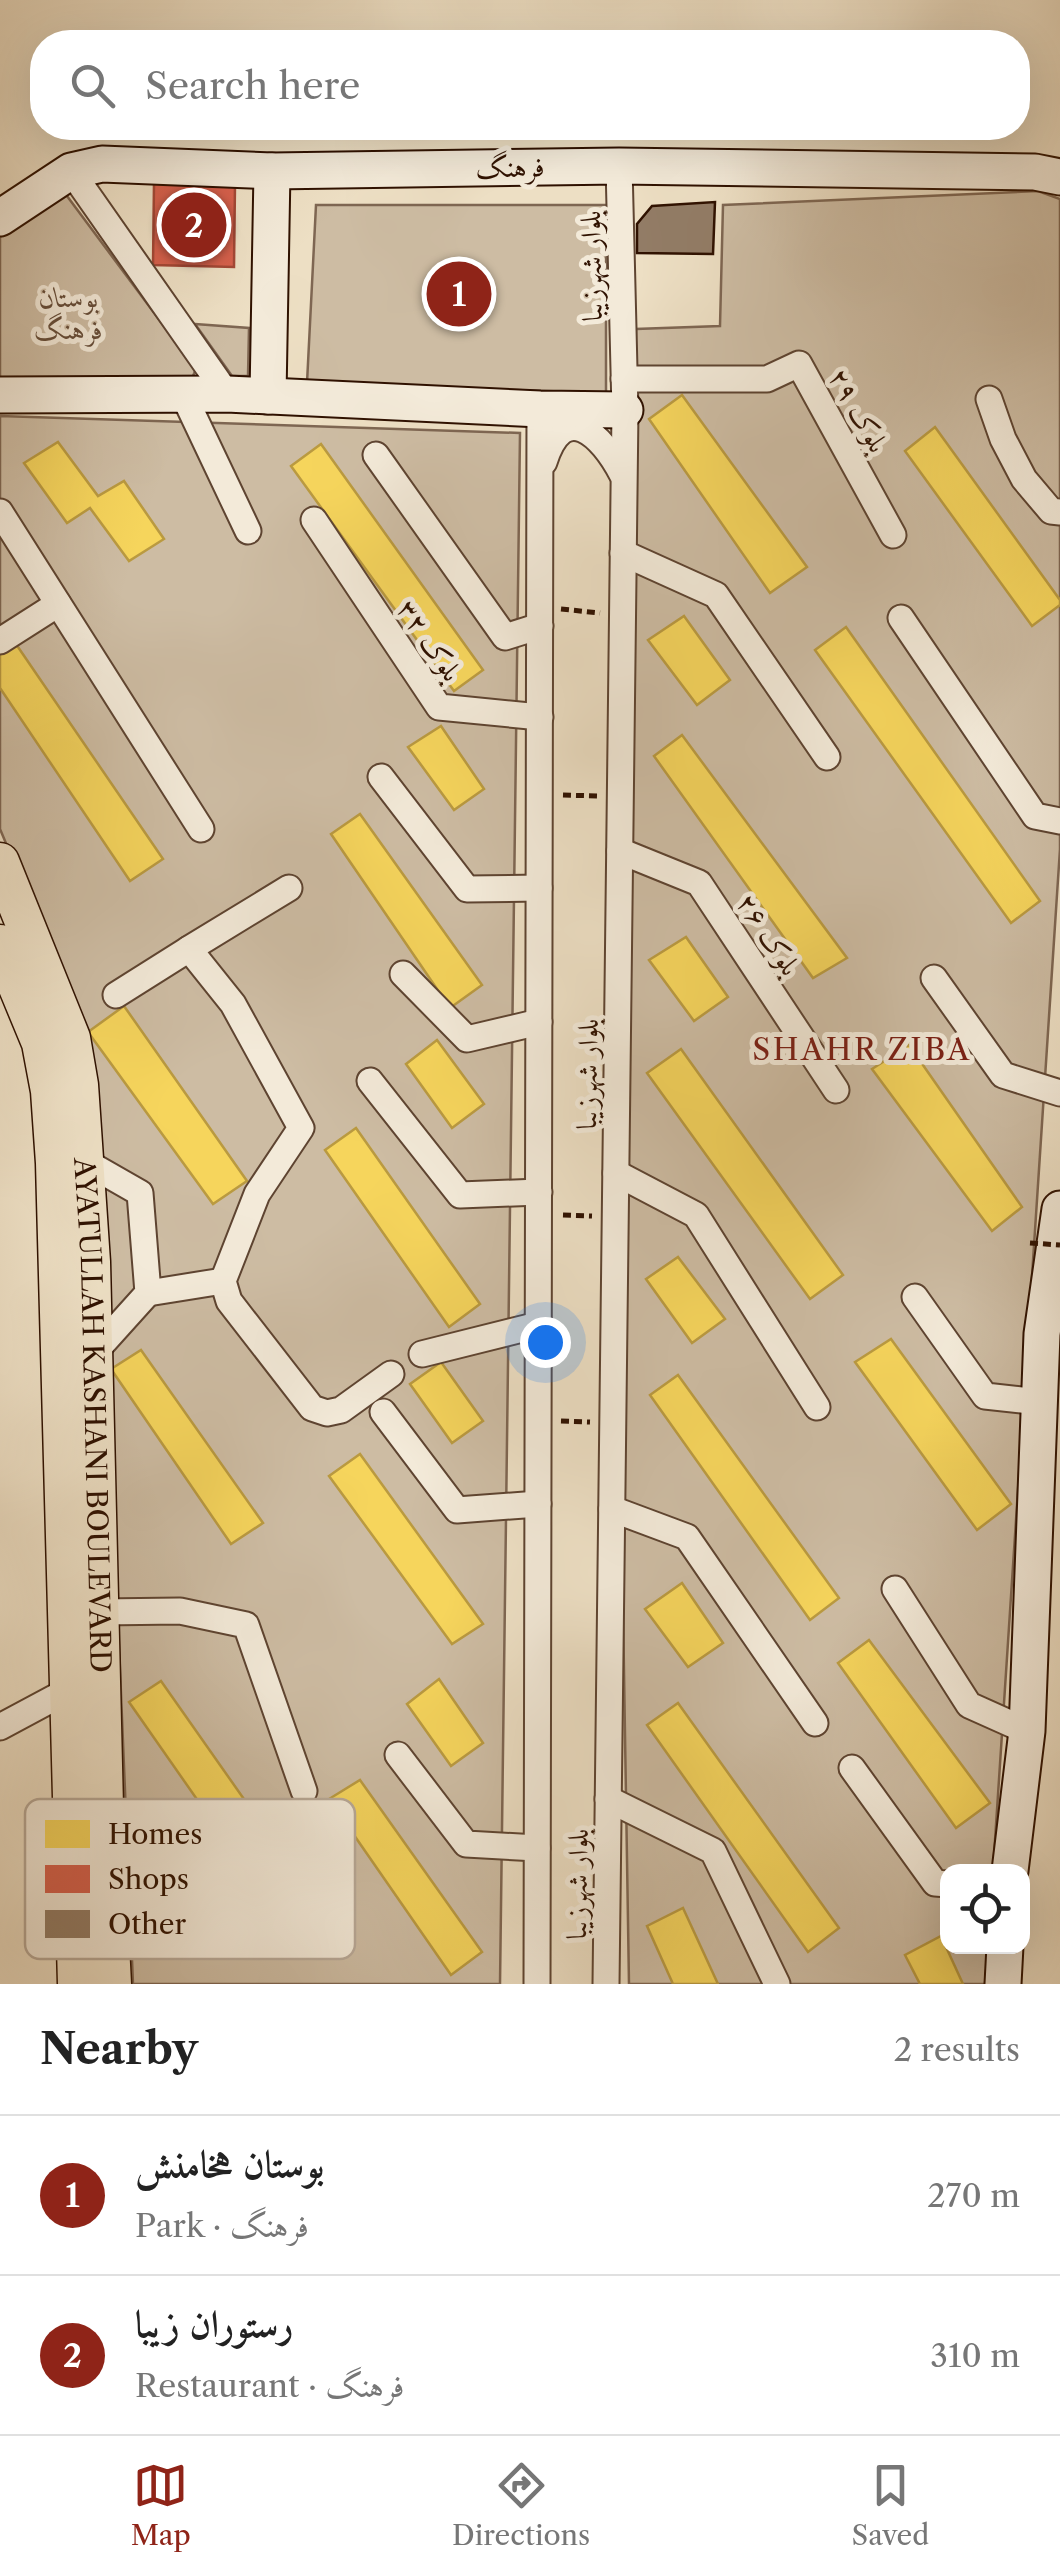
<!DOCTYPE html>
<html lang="en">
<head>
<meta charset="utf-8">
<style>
	body { margin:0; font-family:"Libre Caslon Text",Amiri,serif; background:#f6f6f6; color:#222 }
	.controls { position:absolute; right:30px; bottom:30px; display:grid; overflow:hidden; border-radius:20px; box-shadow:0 10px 40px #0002 }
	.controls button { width:90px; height:90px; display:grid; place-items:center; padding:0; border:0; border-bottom:2px solid #e0e0e0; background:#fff; color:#222; font:50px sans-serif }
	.you { position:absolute; left:545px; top:1342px; width:35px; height:35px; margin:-25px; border:8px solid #fff; border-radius:50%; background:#1a73e8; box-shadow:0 0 0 15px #1a73e833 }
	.badge { display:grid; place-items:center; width:65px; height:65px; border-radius:50%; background:#8f2418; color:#fff; font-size:32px; font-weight:700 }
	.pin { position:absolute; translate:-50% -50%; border:5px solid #fff; box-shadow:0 2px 10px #0006 }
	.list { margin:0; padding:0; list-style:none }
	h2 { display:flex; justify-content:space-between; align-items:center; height:130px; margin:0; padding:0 40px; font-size:42px }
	h2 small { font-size:32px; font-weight:400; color:#767676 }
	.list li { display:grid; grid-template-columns:65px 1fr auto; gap:30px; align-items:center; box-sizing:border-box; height:160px; padding:0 40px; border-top:2px solid #e0e0e0 }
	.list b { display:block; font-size:38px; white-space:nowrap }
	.list p { margin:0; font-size:32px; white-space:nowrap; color:#767676 }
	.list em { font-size:32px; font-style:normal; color:#767676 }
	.icon { flex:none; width:55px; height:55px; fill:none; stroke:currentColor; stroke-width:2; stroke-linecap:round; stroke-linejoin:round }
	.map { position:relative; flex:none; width:1060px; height:1984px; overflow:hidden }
	.search { position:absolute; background:#fff; box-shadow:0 10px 40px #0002; left:30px; right:30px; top:30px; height:110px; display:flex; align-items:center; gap:25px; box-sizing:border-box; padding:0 35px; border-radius:40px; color:#767676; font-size:38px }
	.sheet { height:450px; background:#fff }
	nav { display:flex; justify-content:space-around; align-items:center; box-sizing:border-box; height:140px; border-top:2px solid #e0e0e0; background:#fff; font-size:28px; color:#767676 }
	nav a { display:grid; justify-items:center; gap:5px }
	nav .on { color:#8f2418 }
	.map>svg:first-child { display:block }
</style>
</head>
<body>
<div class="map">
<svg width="1060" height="1984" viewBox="0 0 1060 1984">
	<rect width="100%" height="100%" fill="#eddfc4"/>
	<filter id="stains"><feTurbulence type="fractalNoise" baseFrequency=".002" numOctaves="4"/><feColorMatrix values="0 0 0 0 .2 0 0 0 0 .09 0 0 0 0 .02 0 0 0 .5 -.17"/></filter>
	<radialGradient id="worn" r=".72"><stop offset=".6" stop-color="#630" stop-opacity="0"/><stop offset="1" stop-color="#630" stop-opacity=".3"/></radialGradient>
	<g fill="#cdbca3" stroke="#7e6652" stroke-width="2.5">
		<path d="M 1038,191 L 1060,199 L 1060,849 L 993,1871 L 948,1871 L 948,1946 L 988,1947 L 985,1984 L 629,1984 L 616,1173 L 636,329 L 720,326 L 723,205 Z"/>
		<path d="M 64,192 L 196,369 L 190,383 L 0,382 L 0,237 Z"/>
		<path d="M 316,205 L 606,205 L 606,393 L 307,383 Z"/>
		<path d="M 195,324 L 249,328 L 248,376 L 232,376 Z"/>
		<path d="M 0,416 L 520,433 L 500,1984 L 133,1984 L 116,1573 L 81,1022 L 0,829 Z"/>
	</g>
	<g fill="#f6d55c" stroke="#ba9a40" stroke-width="2.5">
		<path d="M 682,395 L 807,567 L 770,593 L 649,419 Z"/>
		<path d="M 935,427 L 1060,600 L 1060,605 L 1032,626 L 905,451 Z"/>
		<path d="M 58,442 L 98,496 L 124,481 L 164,539 L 129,561 L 90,508 L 67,523 L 24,463 Z"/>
		<path d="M 321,444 L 483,670 L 454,691 L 291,466 Z"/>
		<path d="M 684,616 L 730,680 L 697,705 L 648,640 Z"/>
		<path d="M 846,627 L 1040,901 L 1011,923 L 815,650 Z"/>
		<path d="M 5,628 L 163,859 L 130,881 L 0,688 L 0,632 Z"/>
		<path d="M 441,726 L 484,789 L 454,810 L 408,747 Z"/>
		<path d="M 682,735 L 847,958 L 813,978 L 654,756 Z"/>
		<path d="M 360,814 L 482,985 L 450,1008 L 331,834 Z"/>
		<path d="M 686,937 L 728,997 L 694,1021 L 649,960 Z"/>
		<path d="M 124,1006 L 247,1181 L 213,1204 L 88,1032 Z"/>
		<path d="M 437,1040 L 484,1104 L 452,1128 L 406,1064 Z"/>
		<path d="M 909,1045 L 1022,1207 L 992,1231 L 872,1069 Z"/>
		<path d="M 681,1049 L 843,1275 L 810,1299 L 647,1073 Z"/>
		<path d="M 356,1128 L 480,1304 L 449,1327 L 325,1150 Z"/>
		<path d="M 678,1257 L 725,1319 L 692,1343 L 646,1279 Z"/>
		<path d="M 891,1339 L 1011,1504 L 977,1530 L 855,1362 Z"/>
		<path d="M 141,1350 L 263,1523 L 231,1544 L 111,1369 Z"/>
		<path d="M 441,1362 L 483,1421 L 452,1443 L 410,1384 Z"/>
		<path d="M 678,1375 L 839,1598 L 810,1620 L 650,1395 Z"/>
		<path d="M 360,1454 L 483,1624 L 452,1644 L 329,1476 Z"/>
		<path d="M 682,1583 L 723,1643 L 688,1667 L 645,1609 Z"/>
		<path d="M 869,1640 L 990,1803 L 956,1828 L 838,1663 Z"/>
		<path d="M 439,1679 L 483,1743 L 451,1766 L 407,1704 Z"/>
		<path d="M 161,1681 L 279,1849 L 247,1871 L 129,1702 Z"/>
		<path d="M 678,1703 L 839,1928 L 808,1952 L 647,1725 Z"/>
		<path d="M 360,1780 L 482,1952 L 451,1975 L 329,1799 Z"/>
		<path d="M 683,1908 L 718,1984 L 673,1984 L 647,1926 Z"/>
		<path d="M 941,1936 L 963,1984 L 920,1984 L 905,1955 Z"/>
	</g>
	<path fill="#d6604d" stroke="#a44836" stroke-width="2.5" d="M 154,183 L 235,185 L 234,267 L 153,265 Z"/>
	<path fill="#927c66" stroke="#2f1100" stroke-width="2.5" d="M 715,202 L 713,254 L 637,253 L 637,224 L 652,206 Z"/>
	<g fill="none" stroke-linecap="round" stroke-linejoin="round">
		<g stroke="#5e4431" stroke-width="29">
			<g id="street">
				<path d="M 71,171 L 227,394"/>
				<path d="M 624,379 L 767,379 L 799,364 L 893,535"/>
				<path d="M 183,394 L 248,531"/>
				<path d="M 989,399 L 1003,439 L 1024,479 L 1051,511 L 1060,512"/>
				<path d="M 376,455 L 505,637 L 540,626"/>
				<path d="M 544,462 C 564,398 602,435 622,474"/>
				<path d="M 0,512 L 201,829"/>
				<path d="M 314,520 L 439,707 L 540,717"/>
				<path d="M 623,553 L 716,595 L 827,757"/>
				<path d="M 901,618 L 1035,816 L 1060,821"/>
				<path d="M 0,641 L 58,604"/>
				<path d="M 381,777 L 467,889 L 539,888"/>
				<path d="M 620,851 L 699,883 L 836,1090"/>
				<path d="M 189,949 L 289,888"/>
				<path d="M 403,974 L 467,1039 L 539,1022"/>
				<path d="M 934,978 L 1003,1075 L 1060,1093"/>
				<path d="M 116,995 L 189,949 L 233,1004 L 301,1128 L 257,1194 L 223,1281 L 229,1301 L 312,1408 L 327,1413 L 341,1410 L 391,1374"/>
				<path d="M 370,1081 L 460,1195 L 539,1192"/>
				<path d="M 84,1161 L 140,1193 L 148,1293 L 93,1354"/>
				<path d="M 616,1173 L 696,1215 L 817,1407"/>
				<path d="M 148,1293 L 223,1281"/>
				<path d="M 915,1297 L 985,1396 L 1039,1402"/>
				<path d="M 422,1354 L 538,1325"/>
				<path d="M 383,1412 L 457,1510 L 538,1504"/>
				<path d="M 612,1509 L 687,1537 L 815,1723"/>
				<path d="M 895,1589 L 969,1705 L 1027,1731"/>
				<path d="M 100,1612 L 180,1611 L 246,1625 L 304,1791"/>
				<path d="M 0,1727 L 69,1690"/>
				<path d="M 398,1755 L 466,1844 L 537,1848"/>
				<path d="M 852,1768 L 935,1883 L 948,1884"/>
				<path d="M 608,1799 L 713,1851 L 777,1984"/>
				<path d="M 537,1984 L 540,409"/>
				<path d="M 606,1984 L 625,410 L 619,166"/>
			</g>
		</g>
		<g stroke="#2f1100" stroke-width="39">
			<g id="secondary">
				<path d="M 0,218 L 71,171 L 102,164 L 272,171 L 619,166 L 1035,172 L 1060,177"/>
				<path d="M 0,395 L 227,394 L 540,409 L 625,410"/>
				<path d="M 268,396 L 272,171"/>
				<path d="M 1010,1871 L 1027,1731 L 1042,1334 L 1060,1209"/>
				<path d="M 1003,1984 L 1005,1946"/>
			</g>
		</g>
		<g stroke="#2f1100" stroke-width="41">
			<g id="primary">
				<path id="s1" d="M 0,862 L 71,1038 L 79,1085 L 91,1262 L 105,1849 L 112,1984"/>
				<path d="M 0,944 L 41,1043 L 50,1091 L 55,1163 L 77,1984"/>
			</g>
		</g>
		<g stroke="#2f1100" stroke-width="5" stroke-dasharray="8 5" stroke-linecap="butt">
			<path d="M 561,609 L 600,613"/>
			<path d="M 563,795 L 597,796"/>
			<path d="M 563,1215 L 592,1216"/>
			<path d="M 561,1421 L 590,1422"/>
		</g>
		<use href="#street" stroke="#f3ead9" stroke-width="25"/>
		<use href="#secondary" stroke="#f3ead9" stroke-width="35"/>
		<use href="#primary" stroke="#eddfc4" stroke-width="38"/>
		<path stroke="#2f1100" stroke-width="5" stroke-dasharray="8 5" stroke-linecap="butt" d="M 1030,1243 L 1060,1245"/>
	</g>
	<g text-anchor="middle" stroke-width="10" stroke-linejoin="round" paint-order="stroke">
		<g font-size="28" fill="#2f1100" stroke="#f3ead9">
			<text transform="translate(510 167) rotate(-1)" y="10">فرهنگ</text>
			<text transform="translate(591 266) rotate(-91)" y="10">بلوار شهرزیبا</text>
			<text transform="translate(859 410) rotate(61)" y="10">بلوک ۲۹</text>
			<text transform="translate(430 640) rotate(56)" y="10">بلوک ۳۲</text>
			<text transform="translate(769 934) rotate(57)" y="10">بلوک ۲۶</text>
			<text transform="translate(587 1074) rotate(-89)" y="10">بلوار شهرزیبا</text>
			<text dy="10" stroke="none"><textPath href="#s1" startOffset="568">AYATULLAH KASHANI BOULEVARD</textPath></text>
			<text transform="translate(577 1884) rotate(-89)" y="10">بلوار شهرزیبا</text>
		</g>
		<g font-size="28" font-style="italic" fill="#664d39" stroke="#f3ead9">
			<text x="69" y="307">بوستان<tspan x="69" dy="32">فرهنگ</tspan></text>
		</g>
		<g font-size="30" letter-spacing="2.5" fill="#7a1f14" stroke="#f3ead9">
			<text x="862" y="1060">SHAHR ZIBA</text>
		</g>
	</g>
	<rect x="25" y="1799" width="330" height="160" rx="15" fill="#f3ead9" stroke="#b8a998" stroke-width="2.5"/>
	<rect x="45" y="1820" width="45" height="28" fill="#f6d55c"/>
	<rect x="45" y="1865" width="45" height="28" fill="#d6604d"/>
	<rect x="45" y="1910" width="45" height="28" fill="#927c66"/>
	<g font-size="28" fill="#2f1100">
		<text x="108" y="1844">Homes</text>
		<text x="108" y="1889">Shops</text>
		<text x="108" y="1934">Other</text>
	</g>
	<rect width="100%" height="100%" filter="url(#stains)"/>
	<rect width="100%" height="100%" fill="url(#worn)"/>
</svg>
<div class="controls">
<button><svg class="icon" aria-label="locate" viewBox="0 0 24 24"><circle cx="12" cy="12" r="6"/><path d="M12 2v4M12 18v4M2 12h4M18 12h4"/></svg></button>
</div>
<div class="you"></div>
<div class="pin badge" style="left:459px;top:294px">1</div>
<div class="pin badge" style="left:194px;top:225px">2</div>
<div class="search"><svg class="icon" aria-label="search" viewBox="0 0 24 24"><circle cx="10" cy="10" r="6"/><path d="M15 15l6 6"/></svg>Search here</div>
</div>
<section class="sheet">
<h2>Nearby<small>2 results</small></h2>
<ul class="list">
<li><span class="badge">1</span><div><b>بوستان هخامنش</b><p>Park · فرهنگ</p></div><em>270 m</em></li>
<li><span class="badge">2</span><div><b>رستوران زیبا</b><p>Restaurant · فرهنگ</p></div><em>310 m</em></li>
</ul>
</section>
<nav>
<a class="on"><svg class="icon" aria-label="map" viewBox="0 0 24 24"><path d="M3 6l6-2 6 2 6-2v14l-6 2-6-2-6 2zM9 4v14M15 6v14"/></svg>Map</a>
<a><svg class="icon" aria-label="directions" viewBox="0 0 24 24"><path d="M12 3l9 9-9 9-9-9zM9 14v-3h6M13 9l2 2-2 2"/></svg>Directions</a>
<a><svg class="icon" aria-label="saved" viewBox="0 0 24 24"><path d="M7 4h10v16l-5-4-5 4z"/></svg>Saved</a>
</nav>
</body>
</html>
